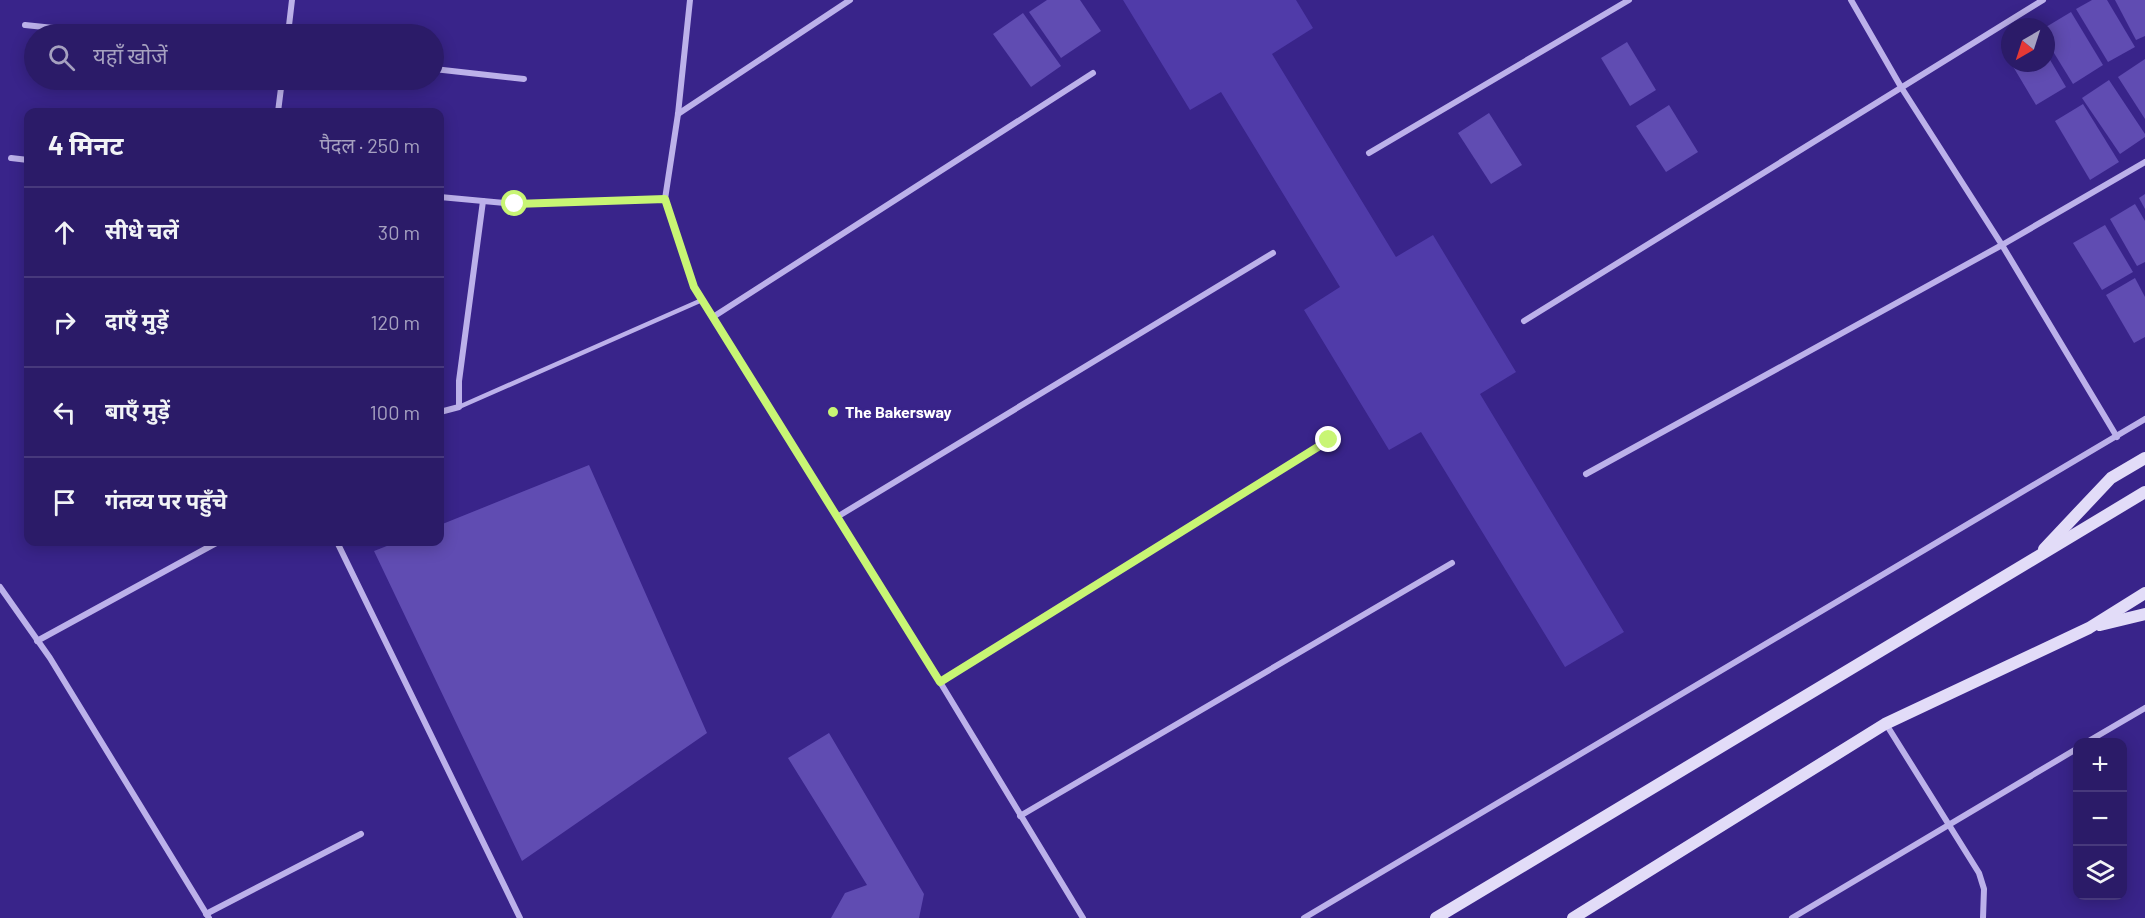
<!DOCTYPE html>
<html lang="hi">
<head>
<meta charset="utf-8">
<style>
	body { margin:0; font-family:Barlow,"Noto Sans Devanagari",sans-serif; background:#33246e; color:#f1f3f6 }
	.controls { position:absolute; right:18px; bottom:18px; display:grid; overflow:hidden; border-radius:12px; box-shadow:0 3px 15px #0003 }
	.controls button { width:54px; height:54px; display:grid; place-items:center; padding:0; border:0; border-bottom:2px solid #47397c; background:#2b1b68; color:#f1f3f6; font:30px sans-serif }
	.compass { position:absolute; left:2001px; top:18px; width:54px; height:54px; border-radius:50%; background:#2b1b68; box-shadow:0 3px 15px #0003; rotate:219deg }
	.stop { position:absolute; width:18px; height:18px; margin:-14px; border:4px solid #c8f574; border-radius:50%; background:#fff }
	.stop.end { background:#c8f574; border-color:#fff; box-shadow:0 2px 6px #0008 }
	.list { margin:0; padding:0; list-style:none }
	h2 { display:flex; justify-content:space-between; align-items:center; height:78px; margin:0; padding:0 24px; font-size:26px }
	h2 small { font-size:20px; font-weight:400; color:#a6a1c0 }
	.list li { display:grid; grid-template-columns:39px 1fr auto; gap:18px; align-items:center; box-sizing:border-box; height:90px; padding:0 24px; border-top:2px solid #47397c }
	.list b { display:block; font-size:22px; white-space:nowrap }
	.list em { font-size:20px; font-style:normal; color:#a6a1c0 }
	.icon { flex:none; width:33px; height:33px; fill:none; stroke:currentColor; stroke-width:2; stroke-linecap:round; stroke-linejoin:round }
	.map { position:relative; flex:none; width:2145px; height:918px; overflow:hidden }
	.search { position:absolute; background:#2b1b68; box-shadow:0 3px 15px #0003; left:24px; top:24px; width:420px; height:66px; display:flex; align-items:center; gap:15px; box-sizing:border-box; padding:0 21px; border-radius:33px; color:#a6a1c0; font-size:22px }
	.panel { position:absolute; background:#2b1b68; box-shadow:0 3px 15px #0003; left:24px; top:108px; width:420px; height:438px; border-radius:12px }
	.map>svg:first-child { display:block }
</style>
</head>
<body>
<div class="map">
<svg width="2145" height="918" viewBox="0 0 2145 918">
	<rect width="100%" height="100%" fill="#39248a"/>
	<path fill="#503ba9" d="M 1123,0 L 1296,0 L 1313,28 L 1272,54 L 1396,257 L 1433,235 L 1516,372 L 1480,394 L 1624,632 L 1565,667 L 1421,432 L 1389,450 L 1304,310 L 1340,287 L 1221,92 L 1190,110 Z"/>
	<g fill="#604cb2">
		<path d="M 1047,0 L 1080,0 L 1101,31 L 1061,58 L 1029,12 Z"/>
		<path d="M 2092,0 L 2107,0 L 2135,47 L 2108,62 L 2076,9 Z"/>
		<path d="M 2115,0 L 2145,0 L 2145,36 L 2136,40 Z"/>
		<path d="M 2071,12 L 2103,65 L 2073,84 L 2046,40 L 2046,27 Z"/>
		<path d="M 1023,13 L 1061,66 L 1031,87 L 993,34 Z"/>
		<path d="M 1627,42 L 1656,90 L 1630,106 L 1601,58 Z"/>
		<path d="M 2046,53 L 2066,87 L 2036,105 L 2011,63 L 2046,63 Z"/>
		<path d="M 2145,59 L 2145,119 L 2118,77 Z"/>
		<path d="M 2109,80 L 2145,134 L 2145,137 L 2120,154 L 2082,98 Z"/>
		<path d="M 2083,104 L 2119,162 L 2090,180 L 2055,121 Z"/>
		<path d="M 1669,105 L 1698,152 L 1666,172 L 1636,126 Z"/>
		<path d="M 1489,113 L 1522,165 L 1491,184 L 1458,133 Z"/>
		<path d="M 2145,194 L 2145,209 L 2139,198 Z"/>
		<path d="M 2135,204 L 2145,221 L 2145,262 L 2137,266 L 2110,219 Z"/>
		<path d="M 2105,225 L 2133,272 L 2102,290 L 2073,243 Z"/>
		<path d="M 2135,278 L 2145,297 L 2145,337 L 2134,343 L 2106,295 Z"/>
		<path d="M 589,465 L 707,733 L 522,861 L 374,551 L 397,542 L 440,542 L 440,525 Z"/>
		<path d="M 829,733 L 924,894 L 919,918 L 831,918 L 845,893 L 867,885 L 788,758 Z"/>
	</g>
	<g fill="none" stroke-linecap="round" stroke-linejoin="round">
		<path stroke="#bcb1ea" stroke-width="4.5" d="M 459,407 L 702,300"/>
		<g stroke="#bcb1ea" stroke-width="6">
			<path d="M 690,0 L 678,114 L 665,199 L 694,287 L 940,682 L 1083,918"/>
			<path d="M 1851,0 L 1901,87 L 2002,245 L 2117,437"/>
			<path d="M 25,25 L 111,34"/>
			<path d="M 288,34 L 292,0"/>
			<path d="M 434,69 L 524,79"/>
			<path d="M 278,112 L 282,80"/>
			<path d="M 678,114 L 850,0"/>
			<path d="M 1369,153 L 1629,0"/>
			<path d="M 11,158 L 28,160"/>
			<path d="M 440,197 L 515,204 L 665,199"/>
			<path d="M 713,317 L 1093,73"/>
			<path d="M 1524,321 L 2043,0"/>
			<path d="M 440,412 L 459,407 L 459,381 L 483,201"/>
			<path d="M 1586,474 L 2002,245 L 2145,162"/>
			<path d="M 837,517 L 1273,253"/>
			<path d="M 337,542 L 520,918"/>
			<path d="M 0,587 L 50,658 L 209,918"/>
			<path d="M 37,641 L 218,542"/>
			<path d="M 940,682 L 1329,440"/>
			<path d="M 1886,724 L 1979,873 L 1984,889 L 1983,918"/>
			<path d="M 2087,742 L 2145,708"/>
			<path d="M 1020,816 L 1452,563"/>
			<path d="M 206,914 L 361,834"/>
			<path d="M 1304,918 L 2145,419"/>
			<path d="M 1792,918 L 2078,748"/>
		</g>
		<g stroke="#e2dcf8" stroke-width="12">
			<path d="M 2044,549 L 2111,478 L 2145,458"/>
			<path d="M 2100,625 L 2145,614"/>
			<path d="M 1436,918 L 2145,492"/>
			<path d="M 1573,918 L 1885,724 L 2089,628 L 2145,593"/>
		</g>
	</g>
	<g fill="none" stroke-linecap="round" stroke-linejoin="round">
		<path stroke="#c8f574" stroke-width="8" d="M 515,204 L 665,199 L 694,287 L 940,682 L 1329,440"/>
	</g>
	<circle fill="#c8f574" stroke="#39248a" stroke-width="2" cx="833" cy="412" r="6"/>
	<g text-anchor="middle" stroke-width="5" stroke-linejoin="round" paint-order="stroke">
		<g font-size="16" font-weight="bold" fill="#fff" stroke="#39248a" text-anchor="start">
			<text x="845" y="418">The Bakersway</text>
		</g>
	</g>
</svg>
<div class="controls">
<button>+</button>
<button>−</button>
<button><svg class="icon" aria-label="layers" viewBox="0 0 24 24"><path d="M12 4l9 5-9 5-9-5zM3 14l9 5 9-5"/></svg></button>
</div>
<svg class="compass" viewBox="-18 -18 36 36"><path d="M0-13l5 13h-10z" fill="#e53935"/><path d="M0 13l5-13h-10z" fill="#a6a1c0"/></svg>
<div class="stop" style="left:515px;top:204px"></div>
<div class="stop end" style="left:1329px;top:440px"></div>
<div class="search"><svg class="icon" aria-label="search" viewBox="0 0 24 24"><circle cx="10" cy="10" r="6"/><path d="M15 15l6 6"/></svg>यहाँ खोजें</div>
<section class="panel">
<h2>4 मिनट<small>पैदल · 250 m</small></h2>
<ul class="list">
<li><svg class="icon" aria-label="ahead" viewBox="0 0 24 24"><path d="M12 20V5M6 11l6-6 6 6"/></svg><div><b>सीधे चलें</b></div><em>30 m</em></li>
<li><svg class="icon" aria-label="right" viewBox="0 0 24 24"><path d="M7 20v-9h11M14 6l5 5-5 5"/></svg><div><b>दाएँ मुड़ें</b></div><em>120 m</em></li>
<li><svg class="icon" aria-label="left" viewBox="0 0 24 24"><path d="M17 20v-9H6M10 6l-5 5 5 5"/></svg><div><b>बाएँ मुड़ें</b></div><em>100 m</em></li>
<li><svg class="icon" aria-label="arrive" viewBox="0 0 24 24"><path d="M6 21V4h12l-3 4 3 4H6"/></svg><div><b>गंतव्य पर पहुँचे</b></div></li>
</ul>
</section>
</div>
</body>
</html>
